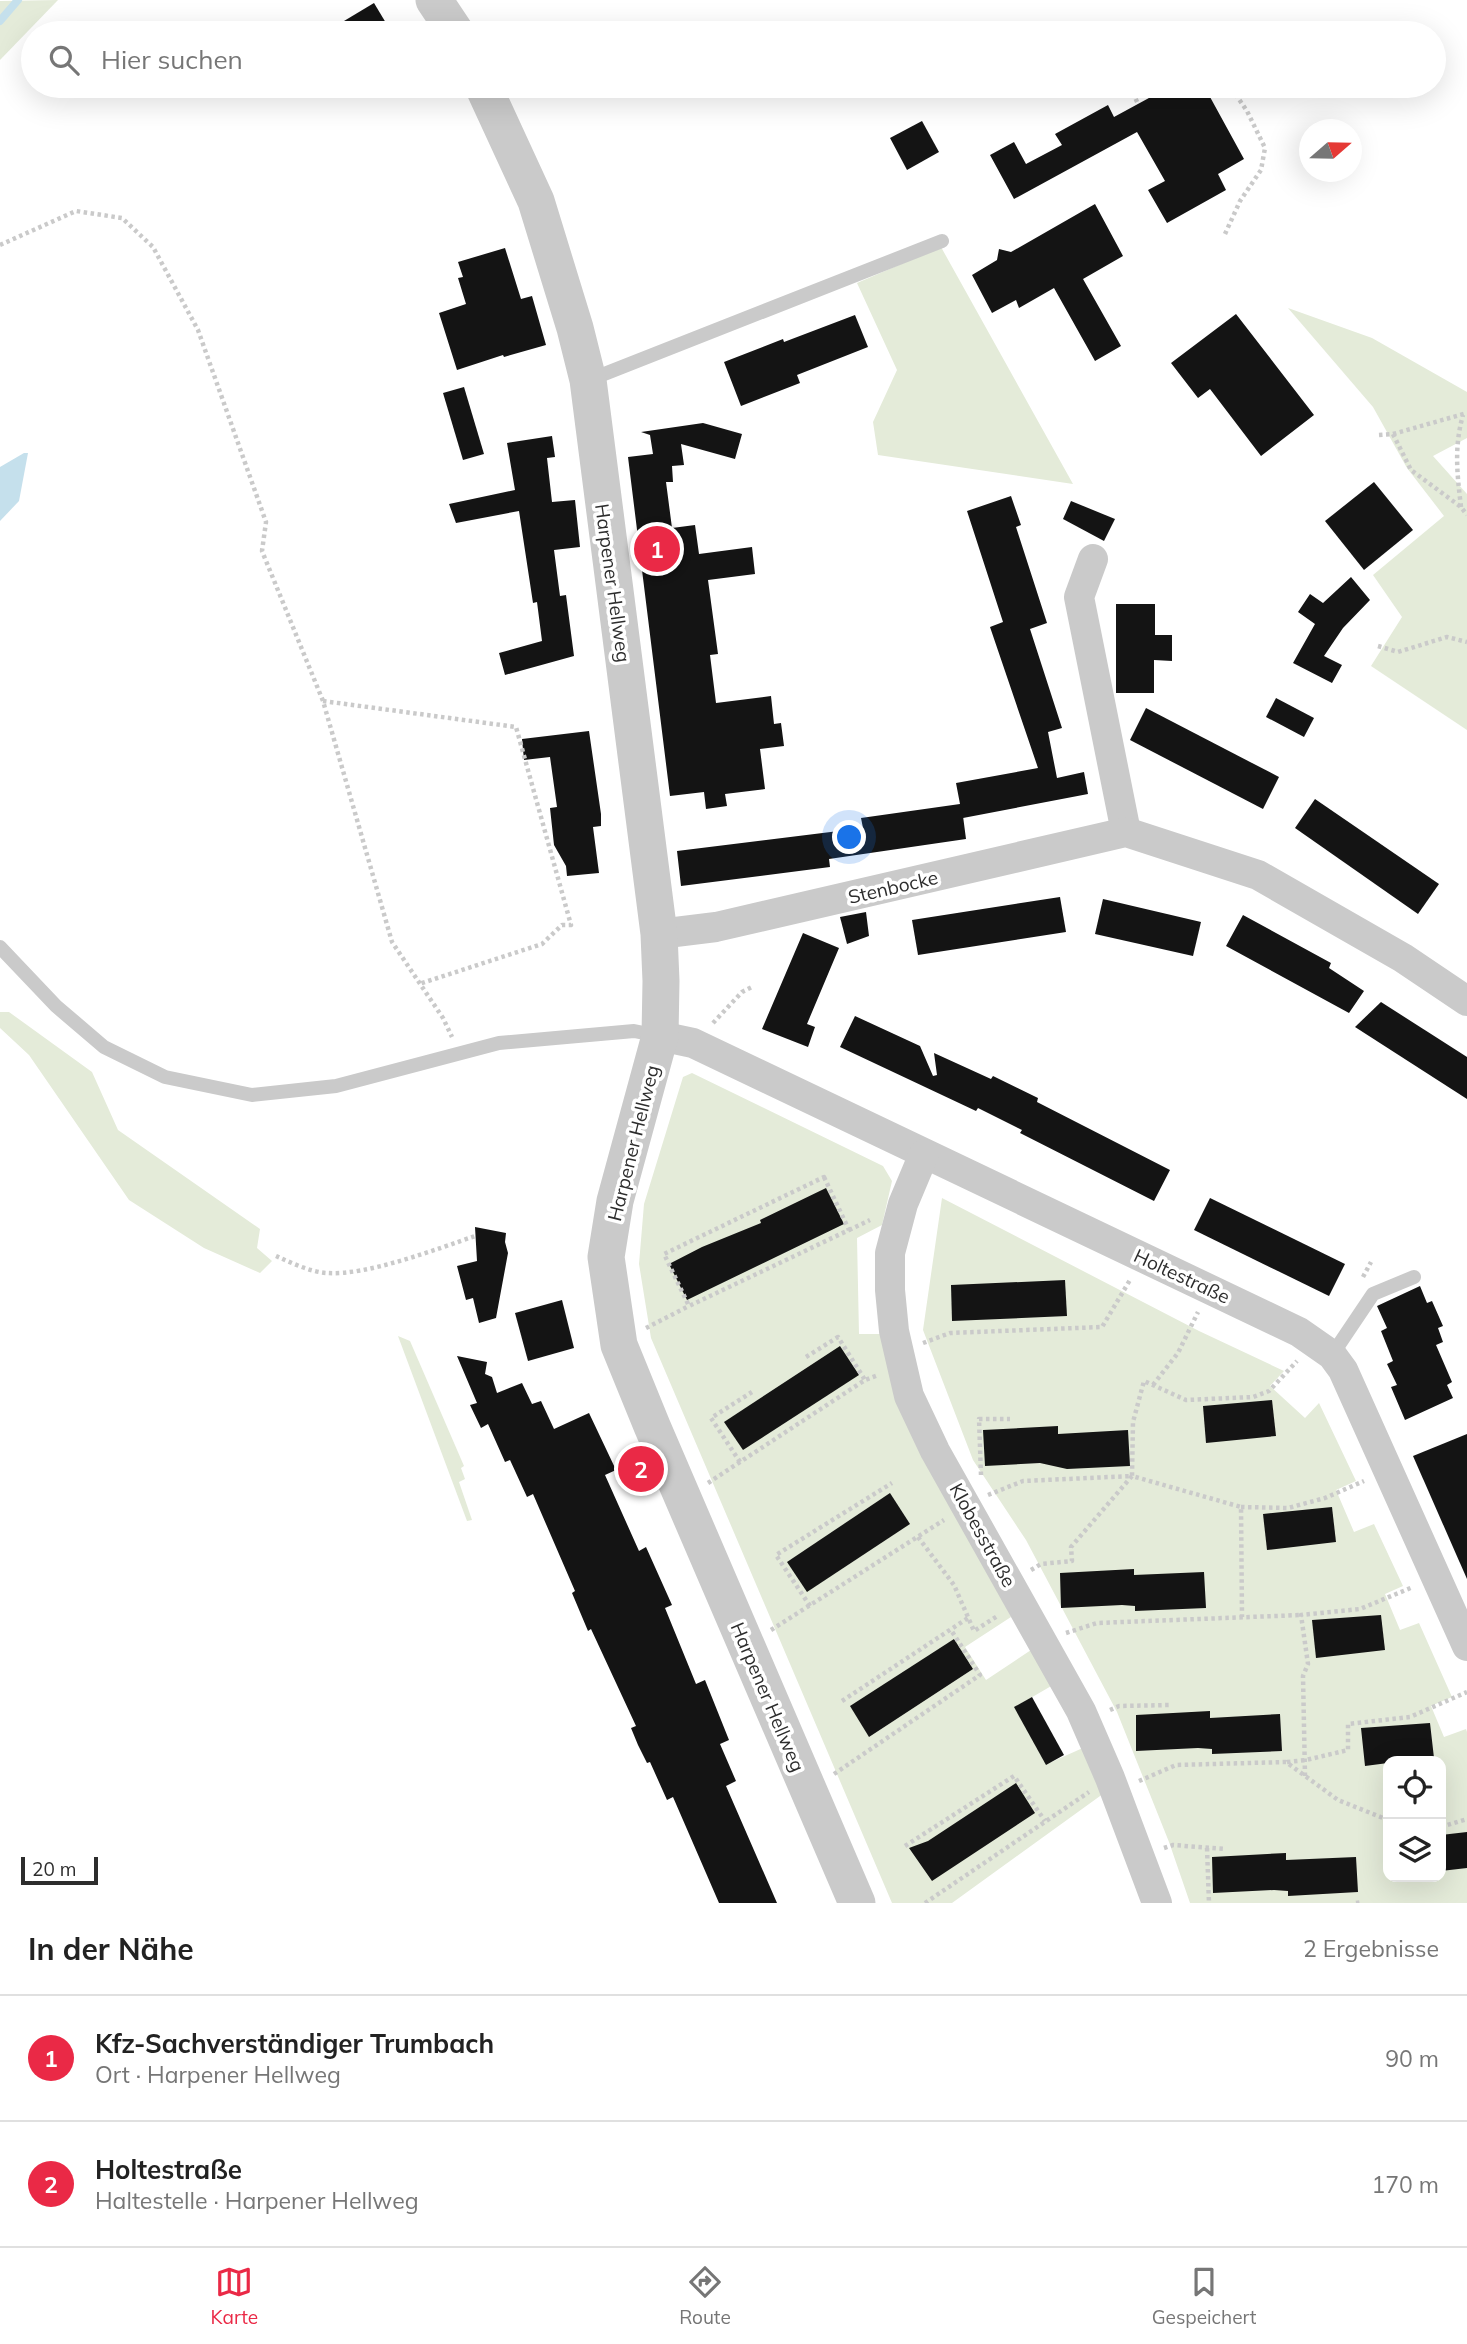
<!DOCTYPE html>
<html lang="de">
<head>
<meta charset="utf-8">
<style>
	body { margin:0; font-family:Mulish,sans-serif; background:#f2f2f2; color:#222 }
	.controls { position:absolute; right:21px; bottom:21px; display:grid; overflow:hidden; border-radius:14px; box-shadow:0 7px 28px #0002 }
	.controls button { width:63px; height:63px; display:grid; place-items:center; padding:0; border:0; border-bottom:2px solid #e0e0e0; background:#fff; color:#222; font:35px sans-serif }
	.compass { position:absolute; left:1299px; top:119px; width:63px; height:63px; border-radius:50%; background:#fff; box-shadow:0 7px 28px #0002; rotate:70deg }
	.scale { position:absolute; left:21px; bottom:18px; width:77px; box-sizing:border-box; padding-left:7px; border:4px solid #2d2d2d; border-top:0; font-size:19px; line-height:24px; white-space:nowrap; color:#2d2d2d; -webkit-text-stroke:5px #fff; paint-order:stroke }
	.you { position:absolute; left:850px; top:838px; width:24px; height:24px; margin:-18px; border:5px solid #fff; border-radius:50%; background:#1a73e8; box-shadow:0 0 0 10px #1a73e833 }
	.badge { display:grid; place-items:center; width:46px; height:46px; border-radius:50%; background:#ea2946; color:#fff; font-size:23px; font-weight:700 }
	.pin { position:absolute; translate:-50% -50%; border:4px solid #fff; box-shadow:0 2px 7px #0006 }
	.list { margin:0; padding:0; list-style:none }
	h2 { display:flex; justify-content:space-between; align-items:center; height:91px; margin:0; padding:0 28px; font-size:30px }
	h2 small { font-size:23px; font-weight:400; color:#767676 }
	.list li { display:grid; grid-template-columns:46px 1fr auto; gap:21px; align-items:center; box-sizing:border-box; height:126px; padding:0 28px; border-top:2px solid #e0e0e0 }
	.list b { display:block; font-size:26px; white-space:nowrap }
	.list p { margin:0; font-size:23px; white-space:nowrap; color:#767676 }
	.list em { font-size:23px; font-style:normal; color:#767676 }
	.icon { flex:none; width:38px; height:38px; fill:none; stroke:currentColor; stroke-width:2; stroke-linecap:round; stroke-linejoin:round }
	.map { position:relative; flex:none; width:1467px; height:1903px; overflow:hidden }
	.search { position:absolute; background:#fff; box-shadow:0 7px 28px #0002; left:21px; right:21px; top:21px; height:77px; display:flex; align-items:center; gap:18px; box-sizing:border-box; padding:0 24px; border-radius:38px; color:#767676; font-size:26px }
	.sheet { height:343px; background:#fff }
	nav { display:flex; justify-content:space-around; align-items:center; box-sizing:border-box; height:98px; border-top:2px solid #e0e0e0; background:#fff; font-size:19px; color:#767676 }
	nav a { display:grid; justify-items:center; gap:4px }
	nav .on { color:#ea2946 }
	.map>svg:first-child { display:block }
</style>
</head>
<body>
<div class="map">
<svg width="1467" height="1903" viewBox="0 0 1467 1903">
	<rect width="100%" height="100%" fill="#fff"/>
	<g fill="#e4ebd9" fill-rule="evenodd">
		<path d="M 58,0 L 0,60 L 0,1 Z"/>
		<path d="M 941,247 L 1073,484 L 878,455 L 873,422 L 897,370 L 857,283 Z"/>
		<path d="M 1288,308 L 1372,338 L 1467,392 L 1467,438 L 1433,456 L 1467,494 L 1467,730 L 1371,666 L 1402,617 L 1373,575 L 1444,516 L 1407,468 L 1373,407 Z"/>
		<path d="M 0,1012 L 9,1012 L 92,1072 L 118,1130 L 260,1229 L 257,1248 L 272,1261 L 260,1273 L 204,1248 L 129,1200 L 29,1055 L 0,1028 Z"/>
		<path d="M 692,1073 L 883,1166 L 892,1181 L 882,1225 L 857,1238 L 859,1334 L 880,1334 L 1011,1617 L 965,1647 L 986,1680 L 1031,1650 L 1053,1685 L 1015,1707 L 1047,1764 L 1085,1747 L 1107,1791 L 952,1903 L 892,1903 L 651,1338 L 639,1264 L 644,1204 L 683,1077 Z"/>
		<path d="M 942,1198 L 1199,1331 L 1284,1371 L 1270,1386 L 1305,1418 L 1319,1403 L 1356,1481 L 1336,1490 L 1354,1532 L 1374,1524 L 1403,1586 L 1385,1594 L 1400,1630 L 1419,1623 L 1452,1697 L 1431,1706 L 1444,1737 L 1466,1729 L 1467,1732 L 1467,1903 L 1190,1903 L 1169,1842 L 1117,1712 L 1026,1540 L 973,1460 L 923,1330 ZM 1388,1761 L 1441,1761 L 1441,1877 L 1388,1877 Z"/>
		<path d="M 398,1336 L 410,1341 L 464,1466 L 461,1468 L 465,1479 L 459,1482 L 472,1520 L 467,1521 Z"/>
	</g>
	<path fill="#c5e0ec" d="M 24,453 L 28,453 L 19,501 L 0,521 L 0,467 Z"/>
	<g fill="none" stroke-linecap="round" stroke-linejoin="round">
		<path stroke="#c5e0ec" stroke-width="8" d="M 0,21 L 18,0"/>
	</g>
	<g fill="#141414">
		<path d="M 374,3 L 392,33 L 324,33 Z"/>
		<path d="M 1171,86 L 1204,86 L 1244,159 L 1218,174 L 1226,190 L 1167,223 L 1148,190 L 1165,181 L 1137,132 L 1014,199 L 990,155 L 1014,142 L 1026,164 L 1062,145 L 1055,134 L 1108,105 L 1114,117 Z"/>
		<path d="M 922,121 L 939,152 L 907,170 L 890,138 Z"/>
		<path d="M 1095,204 L 1123,256 L 1083,279 L 1121,346 L 1095,361 L 1054,288 L 1019,308 L 1016,300 L 992,313 L 972,275 L 997,260 L 999,249 L 1011,252 Z"/>
		<path d="M 505,248 L 521,299 L 532,296 L 546,345 L 504,357 L 503,355 L 457,370 L 439,313 L 466,304 L 458,278 L 463,277 L 458,262 Z"/>
		<path d="M 1236,314 L 1314,415 L 1261,456 L 1210,389 L 1198,398 L 1171,363 Z"/>
		<path d="M 855,315 L 868,347 L 797,375 L 800,383 L 741,406 L 724,362 L 783,339 L 784,342 Z"/>
		<path d="M 464,387 L 484,454 L 463,460 L 443,393 Z"/>
		<path d="M 703,423 L 742,434 L 735,459 L 681,444 L 684,465 L 672,466 L 673,482 L 666,482 L 672,528 L 695,525 L 699,554 L 752,547 L 755,574 L 708,580 L 718,654 L 710,655 L 716,703 L 771,696 L 774,724 L 781,723 L 784,746 L 760,749 L 765,789 L 725,794 L 727,806 L 706,809 L 704,792 L 670,796 L 628,457 L 653,454 L 650,435 L 641,432 Z"/>
		<path d="M 552,436 L 555,457 L 547,458 L 552,502 L 575,500 L 580,547 L 554,550 L 560,596 L 566,595 L 574,656 L 505,675 L 499,653 L 542,641 L 537,602 L 533,603 L 519,511 L 456,523 L 449,504 L 515,490 L 507,443 Z"/>
		<path d="M 1374,482 L 1413,530 L 1364,570 L 1325,521 Z"/>
		<path d="M 1011,496 L 1021,525 L 1016,527 L 1047,623 L 1030,629 L 1062,728 L 1048,732 L 1057,778 L 1084,772 L 1088,794 L 963,818 L 963,816 L 966,839 L 829,859 L 830,867 L 681,886 L 677,851 L 863,828 L 861,818 L 960,804 L 956,783 L 1038,768 L 990,627 L 1003,622 L 967,511 Z"/>
		<path d="M 1071,501 L 1115,519 L 1104,541 L 1063,519 Z"/>
		<path d="M 1351,577 L 1370,600 L 1343,628 L 1324,656 L 1342,665 L 1332,683 L 1293,663 L 1315,624 L 1298,612 L 1310,594 L 1323,603 Z"/>
		<path d="M 1116,604 L 1155,604 L 1155,635 L 1172,635 L 1172,661 L 1154,660 L 1154,693 L 1116,693 Z"/>
		<path d="M 1276,698 L 1314,718 L 1304,737 L 1266,717 Z"/>
		<path d="M 1146,708 L 1279,777 L 1263,809 L 1130,740 Z"/>
		<path d="M 589,731 L 601,814 L 601,826 L 593,827 L 599,873 L 567,876 L 566,866 L 554,845 L 550,808 L 557,807 L 550,757 L 524,760 L 522,739 Z"/>
		<path d="M 1315,799 L 1439,884 L 1418,914 L 1295,828 Z"/>
		<path d="M 1060,897 L 1066,932 L 918,955 L 912,920 Z"/>
		<path d="M 1103,899 L 1201,922 L 1193,956 L 1095,934 Z"/>
		<path d="M 866,912 L 869,936 L 847,944 L 840,917 Z"/>
		<path d="M 1243,915 L 1331,963 L 1329,968 L 1364,991 L 1349,1013 L 1226,946 Z"/>
		<path d="M 803,933 L 839,948 L 807,1024 L 815,1027 L 808,1047 L 762,1029 Z"/>
		<path d="M 1381,1002 L 1467,1057 L 1467,1099 L 1355,1027 Z"/>
		<path d="M 855,1016 L 920,1046 L 933,1076 L 937,1075 L 934,1053 L 991,1079 L 993,1076 L 1038,1098 L 1037,1102 L 1170,1170 L 1154,1201 L 1020,1133 L 1022,1130 L 978,1108 L 976,1111 L 840,1047 Z"/>
		<path d="M 826,1188 L 844,1224 L 687,1300 L 669,1264 L 702,1247 L 761,1223 L 760,1220 Z"/>
		<path d="M 1210,1198 L 1345,1264 L 1329,1296 L 1194,1230 Z"/>
		<path d="M 475,1227 L 506,1233 L 505,1242 L 508,1253 L 496,1318 L 479,1323 L 473,1298 L 466,1300 L 457,1266 L 477,1261 Z"/>
		<path d="M 1065,1280 L 1067,1316 L 952,1321 L 951,1285 Z"/>
		<path d="M 1420,1286 L 1427,1303 L 1432,1301 L 1443,1326 L 1438,1328 L 1443,1342 L 1436,1345 L 1452,1382 L 1447,1385 L 1453,1398 L 1405,1420 L 1391,1387 L 1397,1385 L 1387,1364 L 1393,1361 L 1381,1331 L 1387,1328 L 1377,1306 Z"/>
		<path d="M 562,1300 L 574,1348 L 528,1361 L 515,1313 Z"/>
		<path d="M 840,1346 L 859,1375 L 743,1450 L 724,1422 Z"/>
		<path d="M 457,1356 L 487,1362 L 485,1374 L 492,1377 L 497,1393 L 522,1383 L 532,1404 L 541,1401 L 554,1429 L 589,1413 L 616,1470 L 605,1475 L 639,1551 L 646,1547 L 672,1605 L 665,1608 L 696,1684 L 705,1680 L 729,1740 L 720,1744 L 736,1781 L 726,1786 L 777,1903 L 719,1903 L 673,1797 L 667,1800 L 650,1762 L 647,1763 L 638,1745 L 631,1728 L 636,1726 L 591,1629 L 588,1631 L 572,1593 L 575,1591 L 533,1494 L 527,1497 L 510,1460 L 505,1462 L 488,1424 L 481,1428 L 470,1405 L 477,1403 Z"/>
		<path d="M 1272,1400 L 1276,1436 L 1206,1443 L 1203,1406 Z"/>
		<path d="M 1058,1426 L 1058,1434 L 1128,1430 L 1130,1466 L 1067,1469 L 1040,1463 L 985,1466 L 983,1430 Z"/>
		<path d="M 1467,1434 L 1467,1579 L 1413,1456 Z"/>
		<path d="M 890,1493 L 910,1524 L 807,1592 L 787,1562 Z"/>
		<path d="M 1332,1507 L 1336,1542 L 1267,1550 L 1263,1514 Z"/>
		<path d="M 1134,1569 L 1134,1575 L 1204,1572 L 1206,1608 L 1135,1611 L 1135,1606 L 1122,1605 L 1061,1608 L 1060,1573 Z"/>
		<path d="M 1381,1615 L 1385,1650 L 1316,1658 L 1312,1620 Z"/>
		<path d="M 954,1639 L 973,1669 L 869,1737 L 850,1706 Z"/>
		<path d="M 1032,1697 L 1064,1755 L 1046,1765 L 1014,1707 Z"/>
		<path d="M 1210,1711 L 1210,1718 L 1280,1714 L 1282,1751 L 1212,1754 L 1212,1749 L 1198,1748 L 1136,1751 L 1136,1715 Z"/>
		<path d="M 1430,1723 L 1434,1758 L 1388,1761 L 1388,1763 L 1365,1766 L 1361,1728 Z"/>
		<path d="M 1016,1783 L 1035,1813 L 932,1881 L 909,1848 L 928,1841 Z"/>
		<path d="M 1467,1832 L 1467,1868 L 1441,1871 L 1441,1835 Z"/>
		<path d="M 1286,1853 L 1286,1860 L 1356,1857 L 1358,1892 L 1288,1896 L 1288,1891 L 1274,1890 L 1213,1893 L 1212,1857 Z"/>
	</g>
	<g fill="none" stroke-linecap="round" stroke-linejoin="round">
		<g stroke="#cacaca" stroke-width="4.5" stroke-dasharray="3.5 3.5" stroke-linecap="butt">
			<path d="M 1130,86 L 1138,104"/>
			<path d="M 1225,234 L 1240,201 L 1261,170 L 1265,148 L 1247,111 L 1230,86"/>
			<path d="M 0,245 L 76,211 L 122,218 L 153,247 L 198,330 L 266,522 L 262,551 L 323,701 L 392,942 L 443,1018 L 452,1037"/>
			<path d="M 1393,434 L 1411,470 L 1461,507 L 1467,515"/>
			<path d="M 1379,435 L 1393,434 L 1467,413"/>
			<path d="M 1461,507 C 1457,473 1454,447 1463,415"/>
			<path d="M 1378,646 L 1398,652 L 1447,637 L 1467,642"/>
			<path d="M 323,701 L 516,727 L 571,925 L 562,925 L 542,944 L 419,984"/>
			<path d="M 713,1023 L 742,992 L 752,987"/>
			<path d="M 824,1177 L 849,1230 L 689,1306 L 664,1254 Z"/>
			<path d="M 849,1230 L 870,1220"/>
			<path d="M 276,1256 C 292,1263 310,1272 327,1273 C 366,1276 437,1249 475,1236"/>
			<path d="M 1363,1277 L 1371,1262"/>
			<path d="M 646,1328 L 689,1306"/>
			<path d="M 923,1343 L 950,1333 L 1102,1327 L 1130,1280"/>
			<path d="M 806,1357 L 838,1337 L 865,1380"/>
			<path d="M 1153,1385 L 1178,1353 L 1198,1312"/>
			<path d="M 740,1462 L 711,1418 L 752,1392"/>
			<path d="M 981,1475 L 979,1419 L 1010,1419"/>
			<path d="M 708,1483 L 865,1380 L 878,1375"/>
			<path d="M 988,1495 L 1023,1481 L 1132,1476 L 1133,1422 L 1144,1381 L 1186,1400 L 1253,1397 L 1269,1391 L 1297,1361"/>
			<path d="M 1241,1507 L 1288,1508 L 1325,1498 L 1364,1481"/>
			<path d="M 918,1537 L 954,1585 L 974,1631 L 999,1615"/>
			<path d="M 1031,1570 L 1041,1564 L 1072,1561 L 1071,1547 L 1132,1476 L 1241,1507 L 1242,1617"/>
			<path d="M 810,1606 L 776,1555 L 892,1483"/>
			<path d="M 771,1630 L 944,1520"/>
			<path d="M 1066,1633 L 1097,1623 L 1301,1615"/>
			<path d="M 842,1701 L 968,1618"/>
			<path d="M 1110,1710 L 1119,1706 L 1171,1705"/>
			<path d="M 1287,1762 L 1306,1760 L 1348,1750 L 1348,1724 L 1410,1717 L 1467,1692"/>
			<path d="M 834,1774 L 980,1675 L 951,1630"/>
			<path d="M 1305,1776 L 1303,1676 L 1308,1664 L 1301,1615 L 1360,1609 L 1413,1587"/>
			<path d="M 1139,1781 L 1176,1765 L 1286,1762 L 1338,1800 L 1388,1820"/>
			<path d="M 1441,1827 L 1467,1819"/>
			<path d="M 905,1846 L 1014,1776 L 1045,1821"/>
			<path d="M 1164,1848 L 1173,1845 L 1225,1849"/>
			<path d="M 1207,1848 L 1209,1903"/>
			<path d="M 925,1903 L 1089,1792"/>
			<path d="M 1356,1903 L 1362,1902"/>
		</g>
		<g stroke="#cacaca" stroke-width="14">
			<path d="M 589,380 L 942,241"/>
			<path d="M 0,947 L 56,1006 L 104,1047 L 165,1077 L 252,1095 L 336,1086 L 499,1043 L 634,1031 L 659,1036"/>
			<path d="M 1332,1355 L 1373,1294 L 1414,1277"/>
		</g>
		<g stroke="#cacaca" stroke-width="30">
			<path d="M 1093,559 L 1079,597 L 1126,832"/>
			<path d="M 659,934 L 716,927 L 1126,832 L 1258,875 L 1403,958 L 1467,1001"/>
			<path d="M 660,1036 L 693,1043 L 1299,1332 L 1332,1355 L 1343,1370 L 1467,1646"/>
			<path d="M 924,1154 L 903,1204 L 890,1253 L 890,1290 L 894,1331 L 909,1396 L 935,1451 L 1081,1711 L 1110,1778 L 1157,1903"/>
		</g>
		<g stroke="#cacaca" stroke-width="37">
			<path d="M 434,0 L 456,33"/>
			<path d="M 483,86 L 536,201 L 575,328 L 588,380 L 659,934 L 661,981 L 660,1036 L 615,1201 L 606,1257 L 619,1345 L 652,1426 L 857,1903"/>
		</g>
	</g>
	<g text-anchor="middle" stroke-width="7" stroke-linejoin="round" paint-order="stroke">
		<g font-size="19" fill="#2d2d2d" stroke="#fff">
			<text transform="translate(613 583) rotate(82)" y="7">Harpener Hellweg</text>
			<text transform="translate(893 887) rotate(-13)" y="7">Stenbocke</text>
			<text transform="translate(633 1143) rotate(-76)" y="7">Harpener Hellweg</text>
			<text transform="translate(1182 1276) rotate(25)" y="7">Holtestraße</text>
			<text transform="translate(983 1535) rotate(61)" y="7">Klobesstraße</text>
			<text transform="translate(768 1697) rotate(67)" y="7">Harpener Hellweg</text>
		</g>
	</g>
</svg>
<div class="controls">
<button><svg class="icon" aria-label="locate" viewBox="0 0 24 24"><circle cx="12" cy="12" r="6"/><path d="M12 2v4M12 18v4M2 12h4M18 12h4"/></svg></button>
<button><svg class="icon" aria-label="layers" viewBox="0 0 24 24"><path d="M12 4l9 5-9 5-9-5zM3 14l9 5 9-5"/></svg></button>
</div>
<svg class="compass" viewBox="-18 -18 36 36"><path d="M0-13l5 13h-10z" fill="#e53935"/><path d="M0 13l5-13h-10z" fill="#767676"/></svg>
<div class="scale">20 m</div>
<div class="you"></div>
<div class="pin badge" style="left:657px;top:549px">1</div>
<div class="pin badge" style="left:641px;top:1469px">2</div>
<div class="search"><svg class="icon" aria-label="search" viewBox="0 0 24 24"><circle cx="10" cy="10" r="6"/><path d="M15 15l6 6"/></svg>Hier suchen</div>
</div>
<section class="sheet">
<h2>In der Nähe<small>2 Ergebnisse</small></h2>
<ul class="list">
<li><span class="badge">1</span><div><b>Kfz-Sachverständiger Trumbach</b><p>Ort · Harpener Hellweg</p></div><em>90 m</em></li>
<li><span class="badge">2</span><div><b>Holtestraße</b><p>Haltestelle · Harpener Hellweg</p></div><em>170 m</em></li>
</ul>
</section>
<nav>
<a class="on"><svg class="icon" aria-label="map" viewBox="0 0 24 24"><path d="M3 6l6-2 6 2 6-2v14l-6 2-6-2-6 2zM9 4v14M15 6v14"/></svg>Karte</a>
<a><svg class="icon" aria-label="directions" viewBox="0 0 24 24"><path d="M12 3l9 9-9 9-9-9zM9 14v-3h6M13 9l2 2-2 2"/></svg>Route</a>
<a><svg class="icon" aria-label="saved" viewBox="0 0 24 24"><path d="M7 4h10v16l-5-4-5 4z"/></svg>Gespeichert</a>
</nav>
</body>
</html>
